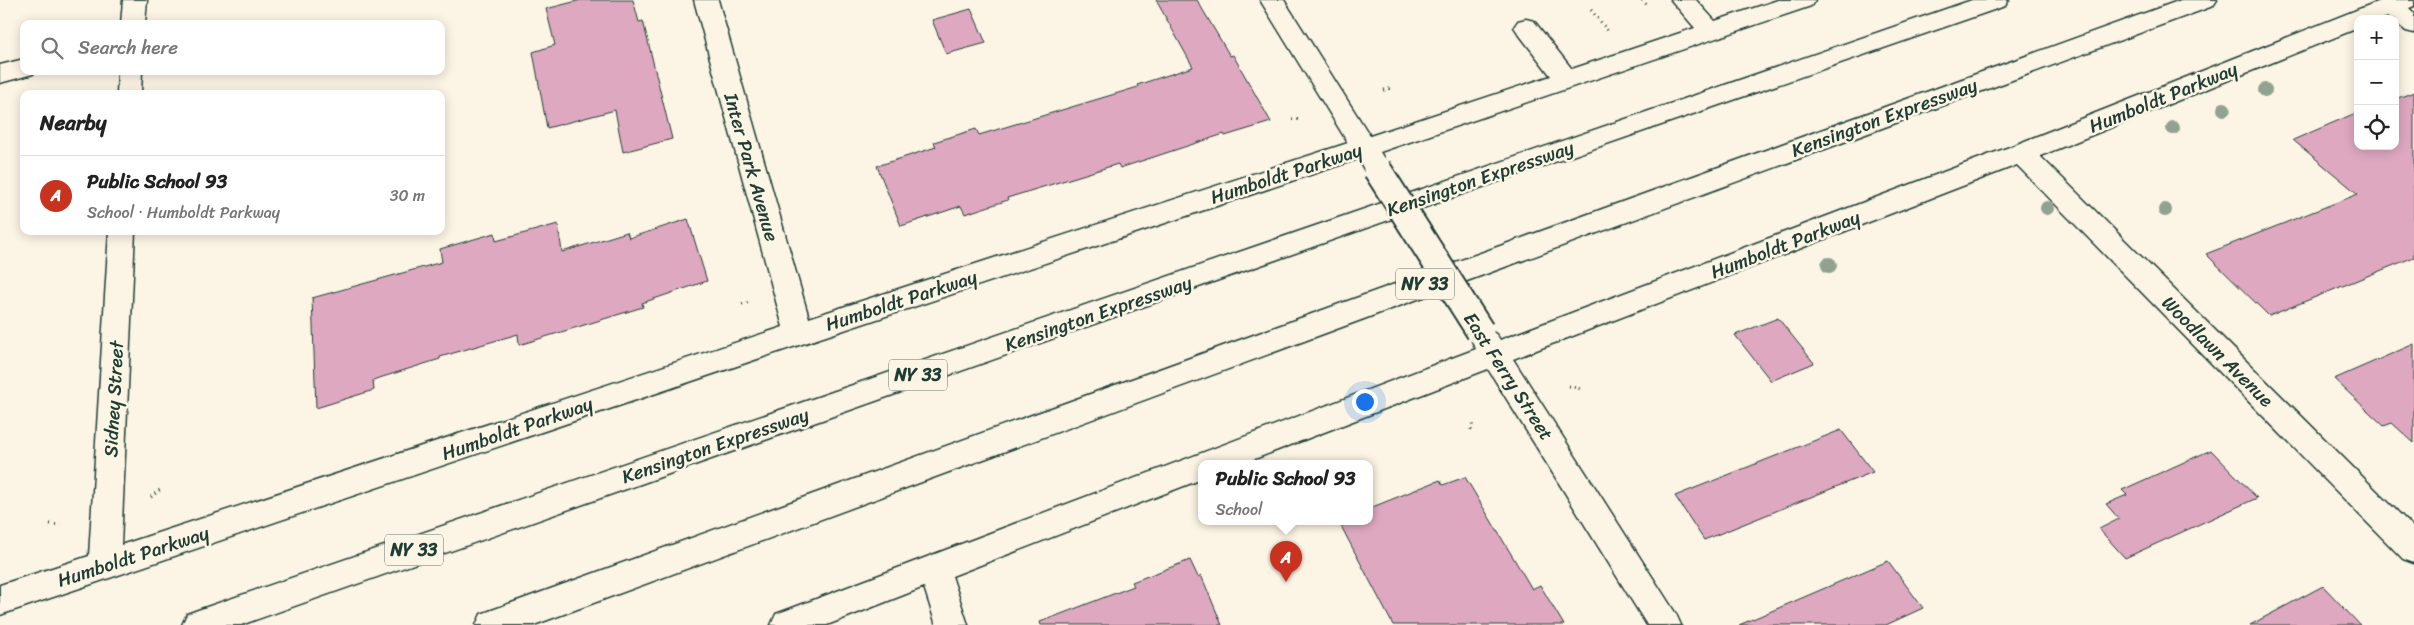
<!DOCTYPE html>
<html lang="en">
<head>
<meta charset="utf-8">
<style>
	body { margin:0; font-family:Sriracha,sans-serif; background:#f2f2f2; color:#222 }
	.controls { position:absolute; right:15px; top:15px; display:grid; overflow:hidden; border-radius:10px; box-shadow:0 2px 12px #0003 }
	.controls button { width:45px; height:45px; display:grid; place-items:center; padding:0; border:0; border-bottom:1px solid #e0e0e0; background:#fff; color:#222; font:25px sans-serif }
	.you { position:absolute; left:1364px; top:401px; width:18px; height:18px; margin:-12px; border:4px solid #fff; border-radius:50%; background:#1a73e8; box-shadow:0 0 0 8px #1a73e833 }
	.badge { display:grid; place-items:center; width:32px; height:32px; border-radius:50%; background:#c8321e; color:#fff; font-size:16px; font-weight:700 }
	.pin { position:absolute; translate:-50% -41px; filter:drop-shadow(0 1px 2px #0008) }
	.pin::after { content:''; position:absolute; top:26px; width:18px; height:15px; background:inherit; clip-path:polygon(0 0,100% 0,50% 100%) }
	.popup { position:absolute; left:1198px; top:460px; width:175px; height:65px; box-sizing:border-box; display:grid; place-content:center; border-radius:10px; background:#fff; filter:drop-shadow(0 1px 4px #0005); font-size:16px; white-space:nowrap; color:#767676 }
	.popup b { font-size:19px; color:#222 }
	.popup::after { content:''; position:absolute; left:50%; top:100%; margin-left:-10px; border:10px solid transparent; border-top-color:#fff }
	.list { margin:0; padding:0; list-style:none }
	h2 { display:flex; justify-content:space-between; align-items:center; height:65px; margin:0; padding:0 20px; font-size:21px }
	h2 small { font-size:16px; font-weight:400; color:#767676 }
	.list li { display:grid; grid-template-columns:32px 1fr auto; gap:15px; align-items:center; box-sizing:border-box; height:80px; padding:0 20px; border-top:1px solid #e0e0e0 }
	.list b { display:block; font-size:19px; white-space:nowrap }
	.list p { margin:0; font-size:16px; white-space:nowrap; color:#767676 }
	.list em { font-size:16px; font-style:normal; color:#767676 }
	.icon { flex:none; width:28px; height:28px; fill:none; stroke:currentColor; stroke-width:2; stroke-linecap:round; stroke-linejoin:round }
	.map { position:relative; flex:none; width:2414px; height:625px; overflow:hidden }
	.search { position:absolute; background:#fff; box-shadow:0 2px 12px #0003; left:20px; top:20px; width:425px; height:55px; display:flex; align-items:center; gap:12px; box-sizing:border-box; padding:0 18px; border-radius:10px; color:#767676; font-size:19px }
	.panel { position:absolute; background:#fff; box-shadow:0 2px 12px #0003; left:20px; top:90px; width:425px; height:145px; border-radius:10px }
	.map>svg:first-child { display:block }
</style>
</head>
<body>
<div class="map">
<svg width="2414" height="625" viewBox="0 0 2414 625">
	<rect width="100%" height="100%" fill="#fcf5e5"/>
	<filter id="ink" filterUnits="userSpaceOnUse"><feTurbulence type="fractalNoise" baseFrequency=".02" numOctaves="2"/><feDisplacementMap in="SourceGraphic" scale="10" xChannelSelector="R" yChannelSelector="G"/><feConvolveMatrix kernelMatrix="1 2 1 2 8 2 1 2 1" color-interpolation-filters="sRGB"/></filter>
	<g filter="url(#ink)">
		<g fill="#dea8c1" stroke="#1f3d34">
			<path d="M 581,0 L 633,0 L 639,22 L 643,21 L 672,139 L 623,152 L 615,110 L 547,128 L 533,52 L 555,45 L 546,9 Z"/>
			<path d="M 1156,0 L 1197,0 L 1230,56 L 1233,55 L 1271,122 L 1225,136 L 1224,134 L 1120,168 L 1118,164 L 1007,198 L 1008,200 L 965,214 L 961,206 L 901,226 L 877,166 L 936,147 L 934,142 L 976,129 L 979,135 L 1138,87 L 1137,85 L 1193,67 Z"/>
			<path d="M 971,9 L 986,43 L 946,54 L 932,20 Z"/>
			<path d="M 2414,92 L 2414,257 L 2269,316 L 2206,254 L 2358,194 L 2293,140 L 2358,112 L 2358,146 L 2395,146 L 2395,99 Z"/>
			<path d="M 688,219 L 707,281 L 642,303 L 643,307 L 519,345 L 518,334 L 440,357 L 440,359 L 373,380 L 374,390 L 316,408 L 312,298 L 442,262 L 440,249 L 495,233 L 496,241 L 558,224 L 562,252 L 627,232 L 629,238 Z"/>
			<path d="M 1778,318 L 1814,363 L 1771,381 L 1735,335 Z"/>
			<path d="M 2414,344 L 2414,443 L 2392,423 L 2384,426 L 2334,379 Z"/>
			<path d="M 1841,430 L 1873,472 L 1704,540 L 1675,496 Z"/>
			<path d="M 2211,450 L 2257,498 L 2125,558 L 2099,529 L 2119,519 L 2106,504 L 2127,495 L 2122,490 Z"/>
			<path d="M 1465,477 L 1532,589 L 1540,585 L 1564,625 L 1393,625 L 1341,526 L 1354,521 L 1370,521 L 1370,508 L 1440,480 L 1443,485 Z"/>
			<path d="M 1190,560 L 1198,577 L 1201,575 L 1222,625 L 1041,625 L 1040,622 L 1134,586 L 1132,582 Z"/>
			<path d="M 1888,561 L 1923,608 L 1886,625 L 1739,625 Z"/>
			<path d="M 2323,586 L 2360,625 L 2250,625 Z"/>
		</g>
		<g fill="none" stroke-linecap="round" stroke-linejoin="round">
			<g stroke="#1f3d34" stroke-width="3">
				<g id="minor">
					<path d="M 123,0 L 147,0 L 145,24 L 121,24 Z"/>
					<path d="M 694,0 L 718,0 L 809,318 L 1348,143 L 1260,0 L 1284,0 L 1370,136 L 1551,76 L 1518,33 L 1514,27 L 1518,21 L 1526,19 L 1534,21 L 1572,69 L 1695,28 L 1671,0 L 1696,0 L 1715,21 L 1778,0 L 1815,0 L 1811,6 L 1380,152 L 1387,164 L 1383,171 L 1374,174 L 1365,171 L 1358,159 L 799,345 L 0,615 L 0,585 L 89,556 L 109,231 L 135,231 L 121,545 L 783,327 Z"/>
					<path d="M 2382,0 L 2414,0 L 2414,6 L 2409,8 L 2414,13 L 2414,33 L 2406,31 L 2395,22 L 2395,19 L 2388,17 L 2382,19 L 2358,19 L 2358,28 L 2040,156 L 2414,528 L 2414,563 L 2403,559 L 2017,165 L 1513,359 L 1676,614 L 1681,625 L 1647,625 L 1488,369 L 1244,463 L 1202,463 L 1202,479 L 952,576 L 968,625 L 936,625 L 924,587 L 827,625 L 771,625 L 776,614 L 787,610 L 1476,349 L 1472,341 L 1476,333 C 1487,329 1494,329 1500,340 L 2012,146 Z"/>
					<path d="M 24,59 L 24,71 L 34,71 L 33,74 L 0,83 L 0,65 Z"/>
					<path d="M 118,71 L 142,71 L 141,94 L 117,94 Z"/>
				</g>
			</g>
			<g stroke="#1f3d34" stroke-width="3">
				<g id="highway">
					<path d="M 1972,0 L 2009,0 L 2005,6 L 1471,191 L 241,625 L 182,625 L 187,614 L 198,610 Z"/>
					<path d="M 2181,0 L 2217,0 L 2213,6 L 534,625 L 476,625 L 481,614 L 492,610 Z"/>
				</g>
			</g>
			<g stroke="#1f3d34" stroke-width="3" stroke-dasharray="1 4" stroke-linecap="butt">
				<path d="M 1642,0 L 1647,5"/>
				<path d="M 1591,10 L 1609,32"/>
				<path d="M 1384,90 L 1391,88"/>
				<path d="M 1292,119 L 1301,119"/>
				<path d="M 742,304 L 750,302"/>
				<path d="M 1569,386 L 1581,389"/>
				<path d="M 1471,430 L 1473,423"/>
				<path d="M 151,497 L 162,488"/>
				<path d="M 50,524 L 60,525"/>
			</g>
			<use href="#minor" fill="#fcf5e5" fill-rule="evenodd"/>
			<use href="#highway" fill="#fcf5e5" fill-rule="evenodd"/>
			<g stroke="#1f3d34" stroke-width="31" stroke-linecap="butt">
				<path id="minor-bridge" d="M 1377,169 L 1480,331"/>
			</g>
			<use href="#minor-bridge" stroke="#fcf5e5" stroke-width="27"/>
		</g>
		<g fill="#91a291">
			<circle cx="2265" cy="90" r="7"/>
			<circle cx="2224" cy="109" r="7"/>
			<circle cx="2173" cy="128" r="7"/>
			<circle cx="2047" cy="208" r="7"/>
			<circle cx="2165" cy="210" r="7"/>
			<circle cx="1829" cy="265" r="8"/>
		</g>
	</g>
	<g text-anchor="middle" stroke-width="5" stroke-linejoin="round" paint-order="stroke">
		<g fill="#fcf5e5" stroke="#617469" stroke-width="1">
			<rect x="1396" y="268.5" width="58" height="31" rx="4"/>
			<rect x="889" y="359.5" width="58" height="31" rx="4"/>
			<rect x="385" y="534.5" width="58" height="31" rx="4"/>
		</g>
		<g font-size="18" font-weight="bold" fill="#1f3d34">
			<text x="1425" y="290">NY 33</text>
			<text x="918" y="381">NY 33</text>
			<text x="414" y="556">NY 33</text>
		</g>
		<g font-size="19" fill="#1f3d34" stroke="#fcf5e5">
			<text transform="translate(2163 97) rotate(-22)" y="7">Humboldt Parkway</text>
			<text transform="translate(1884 117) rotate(-20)" y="7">Kensington Expressway</text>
			<text transform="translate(752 167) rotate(74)" y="7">Inter Park Avenue</text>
			<text transform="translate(1286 173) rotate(-18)" y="7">Humboldt Parkway</text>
			<text transform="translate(1480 178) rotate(-19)" y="7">Kensington Expressway</text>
			<text transform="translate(1785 244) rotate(-21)" y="7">Humboldt Parkway</text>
			<text transform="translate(901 300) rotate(-18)" y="7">Humboldt Parkway</text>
			<text transform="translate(1098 313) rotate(-19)" y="7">Kensington Expressway</text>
			<text transform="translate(2218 351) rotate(45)" y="7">Woodlawn Avenue</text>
			<text transform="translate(1509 376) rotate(57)" y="7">East Ferry Street</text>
			<text transform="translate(113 399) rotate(-87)" y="7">Sidney Street</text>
			<text transform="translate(517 428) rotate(-19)" y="7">Humboldt Parkway</text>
			<text transform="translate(715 445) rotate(-19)" y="7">Kensington Expressway</text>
			<text transform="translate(133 556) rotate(-18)" y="7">Humboldt Parkway</text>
		</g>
	</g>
</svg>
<div class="controls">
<button>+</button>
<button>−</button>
<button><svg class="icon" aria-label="locate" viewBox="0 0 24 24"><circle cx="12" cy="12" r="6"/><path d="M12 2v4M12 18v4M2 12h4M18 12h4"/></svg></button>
</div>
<div class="you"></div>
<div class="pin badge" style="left:1286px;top:582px">A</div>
<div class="popup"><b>Public School 93</b>School</div>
<div class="search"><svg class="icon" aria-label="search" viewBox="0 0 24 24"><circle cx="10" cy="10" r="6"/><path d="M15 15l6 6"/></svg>Search here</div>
<section class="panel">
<h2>Nearby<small></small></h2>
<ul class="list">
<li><span class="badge">A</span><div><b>Public School 93</b><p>School · Humboldt Parkway</p></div><em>30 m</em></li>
</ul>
</section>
</div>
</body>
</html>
